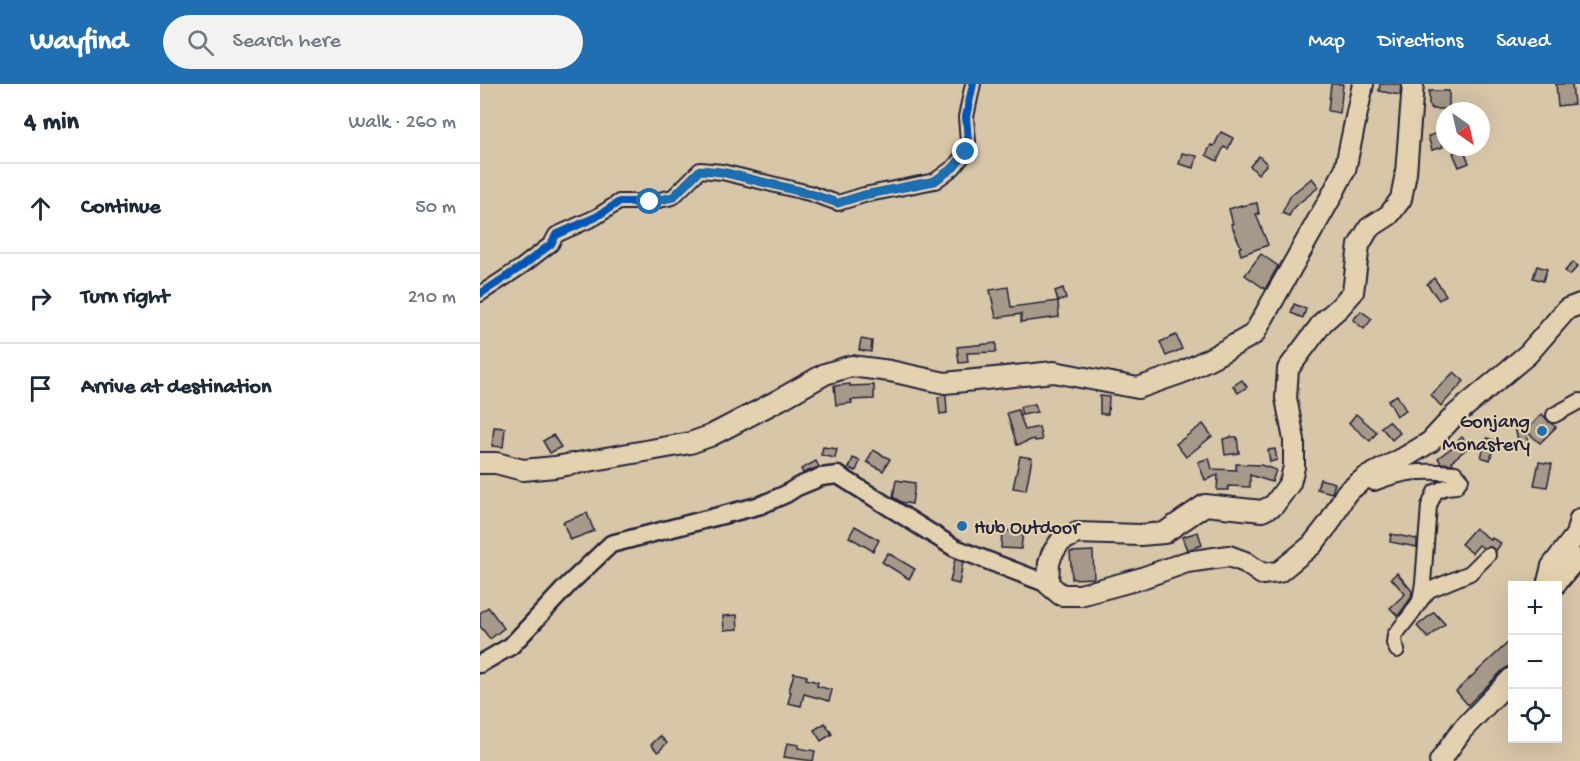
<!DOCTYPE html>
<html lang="en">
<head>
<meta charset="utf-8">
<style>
	body { margin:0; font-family:"Gochi Hand",sans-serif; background:#f2f2f3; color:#1f2937 }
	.controls { position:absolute; right:18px; bottom:18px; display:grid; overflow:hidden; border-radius:0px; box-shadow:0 6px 24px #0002 }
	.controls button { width:54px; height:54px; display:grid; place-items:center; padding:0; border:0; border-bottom:2px solid #e0e1e3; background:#fff; color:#1f2937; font:30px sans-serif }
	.compass { position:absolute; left:956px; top:18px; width:54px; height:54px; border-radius:50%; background:#fff; box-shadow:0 6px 24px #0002; rotate:146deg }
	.stop { position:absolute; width:18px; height:18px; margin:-14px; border:4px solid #1f6fb2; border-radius:50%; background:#fff }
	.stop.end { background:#1f6fb2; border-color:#fff; box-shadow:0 2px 6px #0008 }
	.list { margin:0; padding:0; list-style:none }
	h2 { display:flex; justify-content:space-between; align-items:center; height:78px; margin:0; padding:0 24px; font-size:26px }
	h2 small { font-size:20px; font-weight:400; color:#747a83 }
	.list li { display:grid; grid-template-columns:39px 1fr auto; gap:18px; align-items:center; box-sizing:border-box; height:90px; padding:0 24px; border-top:2px solid #e0e1e3 }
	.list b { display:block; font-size:22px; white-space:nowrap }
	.list em { font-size:20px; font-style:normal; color:#747a83 }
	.icon { flex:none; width:33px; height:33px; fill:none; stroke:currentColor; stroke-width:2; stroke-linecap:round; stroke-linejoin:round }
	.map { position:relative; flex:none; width:1100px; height:677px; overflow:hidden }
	header { display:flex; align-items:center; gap:36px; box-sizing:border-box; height:84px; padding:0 30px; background:#1f6fb2; color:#fff }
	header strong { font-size:28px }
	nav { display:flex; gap:33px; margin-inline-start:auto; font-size:21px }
	.search { width:420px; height:54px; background:#f2f2f3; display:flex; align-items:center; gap:15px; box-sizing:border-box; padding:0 21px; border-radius:33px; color:#747a83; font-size:22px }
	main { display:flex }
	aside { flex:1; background:#fff }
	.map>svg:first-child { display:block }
</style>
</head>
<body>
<header>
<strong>Wayfind</strong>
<div class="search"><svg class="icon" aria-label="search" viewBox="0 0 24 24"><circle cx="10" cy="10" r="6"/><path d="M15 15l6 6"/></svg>Search here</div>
<nav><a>Map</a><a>Directions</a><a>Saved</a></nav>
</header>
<main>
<aside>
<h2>4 min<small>Walk · 260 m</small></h2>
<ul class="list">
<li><svg class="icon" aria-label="ahead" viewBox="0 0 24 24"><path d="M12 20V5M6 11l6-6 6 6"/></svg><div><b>Continue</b></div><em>50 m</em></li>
<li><svg class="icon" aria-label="right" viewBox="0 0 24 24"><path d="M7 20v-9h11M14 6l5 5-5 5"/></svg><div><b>Turn right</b></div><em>210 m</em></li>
<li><svg class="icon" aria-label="arrive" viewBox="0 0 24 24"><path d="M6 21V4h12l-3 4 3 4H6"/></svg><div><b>Arrive at destination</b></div></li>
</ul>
</aside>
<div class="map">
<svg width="1100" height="677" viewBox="0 0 1100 677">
	<rect width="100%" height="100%" fill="#d8c6a8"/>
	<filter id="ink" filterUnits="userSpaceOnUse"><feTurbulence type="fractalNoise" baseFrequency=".0167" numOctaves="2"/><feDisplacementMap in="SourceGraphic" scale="12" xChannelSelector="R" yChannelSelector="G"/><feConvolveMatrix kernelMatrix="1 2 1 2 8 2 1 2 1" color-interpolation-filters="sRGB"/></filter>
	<g filter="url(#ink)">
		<g fill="#a6998a" stroke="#22223b" stroke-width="1.5">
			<path d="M 851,0 L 863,0 L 860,29 L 848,27 Z"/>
			<path d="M 900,0 L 921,0 L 920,11 L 899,7 Z"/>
			<path d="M 1076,0 L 1092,0 L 1094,20 L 1078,22 Z"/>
			<path d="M 949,7 L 969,7 L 969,25 L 952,25 L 949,20 Z"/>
			<path d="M 741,48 L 753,54 L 748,65 L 744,63 L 737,77 L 726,71 L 731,61 L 734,62 Z"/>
			<path d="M 959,49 L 963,63 L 952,66 L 948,52 Z"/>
			<path d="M 983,64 L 989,79 L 979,83 L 973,69 Z"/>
			<path d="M 702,69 L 717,72 L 714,84 L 699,80 Z"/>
			<path d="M 779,72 L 787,80 L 778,90 L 770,82 Z"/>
			<path d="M 832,94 L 839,103 L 814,123 L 809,132 L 802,129 L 811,111 Z"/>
			<path d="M 777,119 L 779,130 L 776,130 L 788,161 L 761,171 L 759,164 L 761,163 L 751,140 L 753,140 L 749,125 L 761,121 L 761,122 Z"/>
			<path d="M 781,170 L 798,182 L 785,205 L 765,191 Z"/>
			<path d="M 1093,178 L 1098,182 L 1090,191 L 1085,187 Z"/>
			<path d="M 1057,182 L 1067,185 L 1063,197 L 1053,194 Z"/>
			<path d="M 954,194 L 966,211 L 959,216 L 947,200 Z"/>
			<path d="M 528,203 L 531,223 L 578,217 L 579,233 L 541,238 L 541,230 L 516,234 L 510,206 Z"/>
			<path d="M 583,204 L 586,215 L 578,217 L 575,207 Z"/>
			<path d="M 814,220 L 826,225 L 823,234 L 811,229 Z"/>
			<path d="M 881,227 L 892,235 L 884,245 L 873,236 Z"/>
			<path d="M 696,251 L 702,265 L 686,272 L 680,258 Z"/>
			<path d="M 381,255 L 392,257 L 391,268 L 379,266 Z"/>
			<path d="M 516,259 L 516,268 L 487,269 L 488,278 L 479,279 L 477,263 Z"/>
			<path d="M 974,288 L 984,297 L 961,322 L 951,311 Z"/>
			<path d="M 762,296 L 767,303 L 758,309 L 753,302 Z"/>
			<path d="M 370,300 L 370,302 L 394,301 L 394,315 L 371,316 L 372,319 L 356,321 L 354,302 Z"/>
			<path d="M 917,311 L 926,327 L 917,332 L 908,316 Z"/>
			<path d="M 466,312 L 467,329 L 460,330 L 458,313 Z"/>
			<path d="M 620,312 L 629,313 L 628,330 L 620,330 Z"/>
			<path d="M 555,320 L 557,328 L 542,331 L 540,323 Z"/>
			<path d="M 538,326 L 545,346 L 559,343 L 562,356 L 555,357 L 554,355 L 537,361 L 527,329 Z"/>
			<path d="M 876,330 L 897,348 L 890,357 L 869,339 Z"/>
			<path d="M 1062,330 L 1069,338 L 1076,343 L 1060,359 L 1046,347 Z"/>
			<path d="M 909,337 L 920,349 L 912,356 L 901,343 Z"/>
			<path d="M 723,340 L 732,352 L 706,373 L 696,360 Z"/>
			<path d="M 1044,341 L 1049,362 L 1040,364 L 1035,344 Z"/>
			<path d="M 14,343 L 25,344 L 23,363 L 12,362 Z"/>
			<path d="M 73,351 L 81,363 L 70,369 L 63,357 Z"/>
			<path d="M 751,353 L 757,353 L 759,369 L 745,371 L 743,355 Z"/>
			<path d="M 982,353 L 990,362 L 972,377 L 973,379 L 972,380 L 961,379 L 958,374 L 974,362 L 973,361 Z"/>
			<path d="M 1007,354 L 1016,357 L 1010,376 L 1001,373 Z"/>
			<path d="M 343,363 L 357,365 L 355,374 L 341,371 Z"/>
			<path d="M 795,365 L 797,376 L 790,378 L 788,366 Z"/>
			<path d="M 393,366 L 410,375 L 403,387 L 387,378 Z"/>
			<path d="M 540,372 L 552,374 L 546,406 L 533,404 Z"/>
			<path d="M 373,374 L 380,377 L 376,387 L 369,384 Z"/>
			<path d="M 729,374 L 732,385 L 756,386 L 756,380 L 781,381 L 796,386 L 792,398 L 770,391 L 770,403 L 748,402 L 748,406 L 737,406 L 738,391 L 725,396 L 718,378 Z"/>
			<path d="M 336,377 L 339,383 L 323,389 L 321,385 Z"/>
			<path d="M 1059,378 L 1072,380 L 1067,403 L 1054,401 Z"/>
			<path d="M 840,395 L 855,399 L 852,409 L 837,405 Z"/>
			<path d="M 416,396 L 435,399 L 432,420 L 421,418 L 413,413 Z"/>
			<path d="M 107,429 L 114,447 L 90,456 L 83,438 Z"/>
			<path d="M 375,442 L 399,456 L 393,467 L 369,453 Z"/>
			<path d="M 995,444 L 1011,456 L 1012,454 L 1021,459 L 1016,467 L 1011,463 L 1003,464 L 999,461 L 992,469 L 981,460 Z"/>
			<path d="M 522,446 L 543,448 L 541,465 L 521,464 Z"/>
			<path d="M 718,448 L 722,461 L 707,466 L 702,453 Z"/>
			<path d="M 911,450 L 937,455 L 937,463 L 910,458 Z"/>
			<path d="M 613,467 L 614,494 L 592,495 L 590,468 Z"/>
			<path d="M 408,469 L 435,485 L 429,495 L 402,478 Z"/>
			<path d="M 475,475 L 483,478 L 479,500 L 470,498 Z"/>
			<path d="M 917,489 L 932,507 L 931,514 L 918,532 L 910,524 L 925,510 L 911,494 Z"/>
			<path d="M 8,523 L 24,544 L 10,555 L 0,542 L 0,529 Z"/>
			<path d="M 954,528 L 965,540 L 948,554 L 937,542 Z"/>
			<path d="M 257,531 L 258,545 L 244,546 L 243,532 Z"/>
			<path d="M 1032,555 L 1032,580 L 1023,586 L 988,621 L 976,607 Z"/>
			<path d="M 314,589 L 327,592 L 326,595 L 338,598 L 337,602 L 352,606 L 349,617 L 324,610 L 321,622 L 308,619 L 311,608 L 309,607 Z"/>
			<path d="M 345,639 L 352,650 L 341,657 L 334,646 Z"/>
			<path d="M 180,652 L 187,659 L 178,668 L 171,661 Z"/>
			<path d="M 307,659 L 319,661 L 318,664 L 335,667 L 333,677 L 304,673 Z"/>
		</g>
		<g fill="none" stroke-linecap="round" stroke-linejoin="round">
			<g stroke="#22223b" stroke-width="18">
				<g id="minor">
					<path d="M 0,210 L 41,183 L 71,160 L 76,151 L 116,133 L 139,118 L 170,118 L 193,113 L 220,86 L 242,88 L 329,109 L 358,119 L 384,111 L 455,97 L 474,83 L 486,68 L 488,57 L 486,33 L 493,0"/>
					<path d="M 1074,331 L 1100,317"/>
					<path d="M 889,396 L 894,399 C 926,387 941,386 975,389 L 981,395 L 976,402 L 966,403 L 955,408 L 949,422 L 943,499 L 940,517 L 932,529 L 915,551 L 914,559 L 917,566"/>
					<path d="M 940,517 L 949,506 L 990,489 L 1008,471"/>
				</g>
			</g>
			<g stroke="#22223b" stroke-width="21">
				<g id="major">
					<path d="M 1076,502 L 1100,473"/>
					<path d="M 0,580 L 31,562 L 88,501 L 131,460 L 281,421 L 306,410 L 317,403 L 341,393 L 358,391 L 475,464 L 568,500"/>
				</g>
			</g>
			<g stroke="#22223b" stroke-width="24">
				<g id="highway">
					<path d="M 933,0 L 926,89 L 921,115 L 909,131 L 889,144 L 879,161 L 873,208 L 860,223 L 843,238 L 808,285 L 806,314 L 814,356 L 814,383 L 810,399 L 794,421 L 782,427 L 725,421 L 684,449 L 660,451 L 597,449 L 580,458 L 572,470 L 569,479 L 568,500 L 581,511 L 600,511 L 659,495 L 707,478 L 749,472 L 765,478 L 782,490 L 799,488 L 832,461 L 850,438 L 866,409 L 885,394 L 922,375 L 950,358 L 975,331 L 1048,270 L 1087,225 L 1100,220"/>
					<path d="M 0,379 L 16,379 L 43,386 L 75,383 L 210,359 L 230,352 L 299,316 L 345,290 L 371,282 L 410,287 L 465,299 L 574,288 L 658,304 L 701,289 L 735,272 L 774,250 L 851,113 L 865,86 L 883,0"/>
					<path d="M 1067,502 L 1072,482 L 1096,451 L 1100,435"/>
					<path d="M 960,677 L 982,646 L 1032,594"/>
				</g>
			</g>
			<use href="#minor" stroke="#e4d1af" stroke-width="14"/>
			<use href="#major" stroke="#e4d1af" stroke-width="16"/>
			<use href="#highway" stroke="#e4d1af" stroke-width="20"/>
			<g stroke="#e4d1af" stroke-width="11">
				<path id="cycleway" d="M 0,210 L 41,183 L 71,160 L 76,151 L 116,133 L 139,118 L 170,118 L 193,113 L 220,86 L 242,88 L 329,109 L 358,119 L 384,111 L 455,97 L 474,83 L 486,68 L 488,57 L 486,33 L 493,0"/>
			</g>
			<use href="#cycleway" stroke="#0057b8" stroke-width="8"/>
		</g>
	</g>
	<g fill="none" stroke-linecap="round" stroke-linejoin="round" filter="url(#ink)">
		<path stroke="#1f6fb2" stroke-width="8" d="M 170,118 L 193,113 L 220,86 L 242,88 L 329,110 L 358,119 L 384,111 L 454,97 L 474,83 L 486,68"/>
	</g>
	<g fill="#1f6fb2" stroke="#e4d1af" stroke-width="2">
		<circle cx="1062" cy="347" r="6"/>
		<circle cx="482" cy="442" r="6"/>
	</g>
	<g text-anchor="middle" stroke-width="4.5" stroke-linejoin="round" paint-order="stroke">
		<g font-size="20" fill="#22223b" stroke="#e4d1af" text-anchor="end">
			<text x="1050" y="343">Gonjang<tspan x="1050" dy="23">Monastery</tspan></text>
			<text x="494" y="449" text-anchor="start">Hub Outdoor</text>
		</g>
	</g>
</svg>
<div class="controls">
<button>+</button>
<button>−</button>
<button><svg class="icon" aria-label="locate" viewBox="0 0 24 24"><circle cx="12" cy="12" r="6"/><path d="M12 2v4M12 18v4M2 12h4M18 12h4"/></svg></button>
</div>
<svg class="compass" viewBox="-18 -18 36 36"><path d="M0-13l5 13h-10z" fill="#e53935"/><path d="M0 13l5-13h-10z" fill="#747a83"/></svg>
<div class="stop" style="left:170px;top:118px"></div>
<div class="stop end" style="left:486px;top:68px"></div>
</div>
</main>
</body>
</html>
